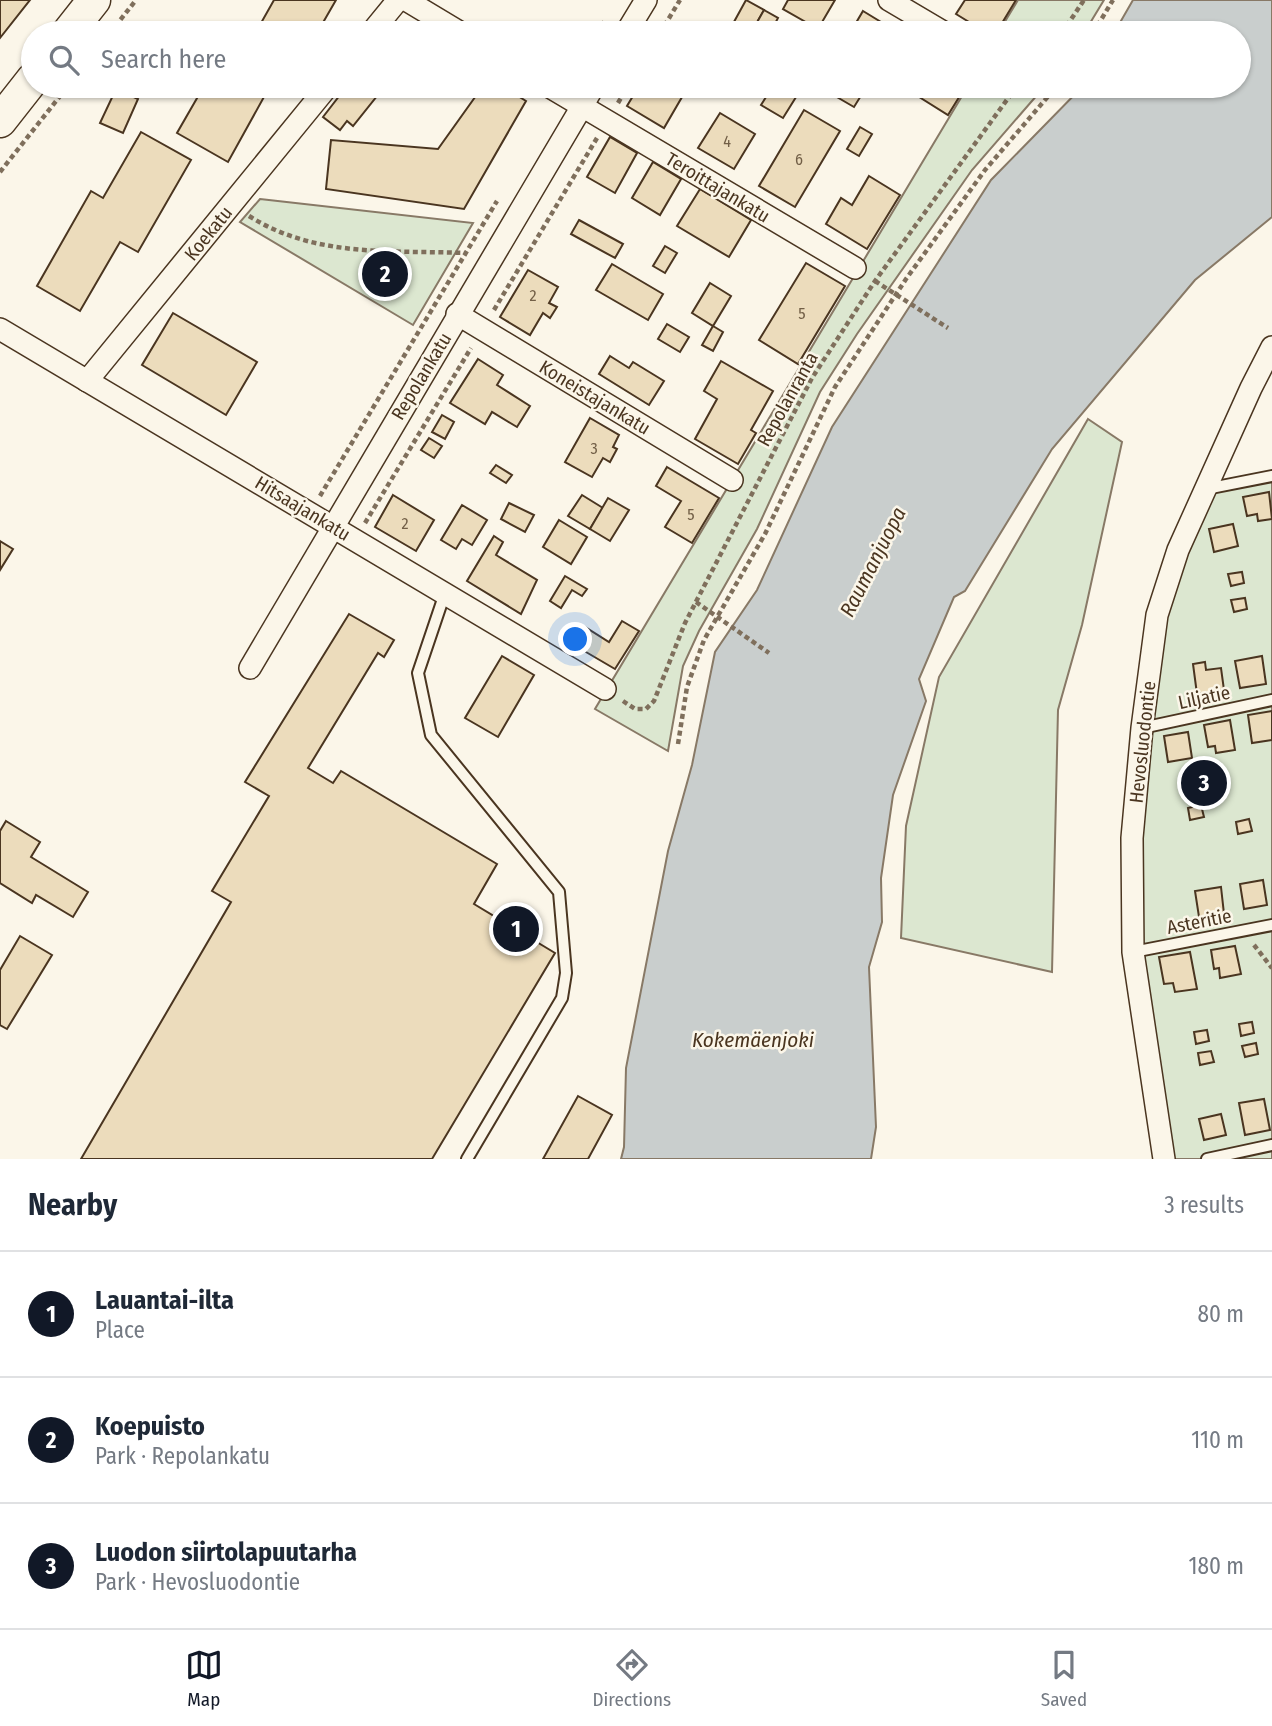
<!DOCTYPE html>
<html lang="en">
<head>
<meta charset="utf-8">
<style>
	body { margin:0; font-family:"Fira Sans Condensed",sans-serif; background:#f2f2f3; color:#1f2937 }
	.you { position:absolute; left:576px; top:640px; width:24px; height:24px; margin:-18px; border:5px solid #fff; border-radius:50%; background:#1a73e8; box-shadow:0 0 0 10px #1a73e833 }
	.badge { display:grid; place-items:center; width:46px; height:46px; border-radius:50%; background:#111827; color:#fff; font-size:23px; font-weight:700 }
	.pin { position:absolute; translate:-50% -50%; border:4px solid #fff; box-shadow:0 2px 7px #0006 }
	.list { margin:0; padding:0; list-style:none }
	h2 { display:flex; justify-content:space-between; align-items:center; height:91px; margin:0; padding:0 28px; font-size:30px }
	h2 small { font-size:23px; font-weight:400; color:#747a83 }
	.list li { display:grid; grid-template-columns:46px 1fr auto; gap:21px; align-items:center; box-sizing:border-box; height:126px; padding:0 28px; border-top:2px solid #e0e1e3 }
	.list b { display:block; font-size:26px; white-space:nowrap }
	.list p { margin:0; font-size:23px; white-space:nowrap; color:#747a83 }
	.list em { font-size:23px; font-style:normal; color:#747a83 }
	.icon { flex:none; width:38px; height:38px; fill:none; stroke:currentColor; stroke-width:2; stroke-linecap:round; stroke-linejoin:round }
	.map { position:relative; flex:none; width:1272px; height:1159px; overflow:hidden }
	.search { position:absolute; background:#fff; box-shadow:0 2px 5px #0004; left:21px; right:21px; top:21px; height:77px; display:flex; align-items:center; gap:18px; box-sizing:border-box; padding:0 24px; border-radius:38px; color:#747a83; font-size:26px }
	.sheet { height:469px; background:#fff }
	nav { display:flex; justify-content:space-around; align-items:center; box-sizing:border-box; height:98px; border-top:2px solid #e0e1e3; background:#fff; font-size:19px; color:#747a83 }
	nav a { display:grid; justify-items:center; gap:4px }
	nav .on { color:#111827 }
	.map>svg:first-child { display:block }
</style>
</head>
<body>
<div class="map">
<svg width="1272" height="1159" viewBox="0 0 1272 1159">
	<rect width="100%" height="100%" fill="#fbf6e9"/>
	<g fill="#dce7d0" stroke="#887966" stroke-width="2">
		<path d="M 1018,0 L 1104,0 L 1084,33 L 998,33 Z"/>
		<path d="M 968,86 L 1045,86 L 972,170 L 857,334 L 820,392 L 757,529 L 699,631 L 683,666 L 668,751 L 595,709 Z"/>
		<path d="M 260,199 L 473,223 L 413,325 L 240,222 Z"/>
		<path d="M 1088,419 L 1122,442 L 1082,625 L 1058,710 L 1052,972 L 901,938 L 906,826 L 939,677 Z"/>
		<path d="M 1272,476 L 1272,1159 L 1164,1159 L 1133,952 L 1157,615 L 1205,489 Z"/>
	</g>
	<path fill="#c9cecd" stroke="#887966" stroke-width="2" d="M 1133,0 L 1272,0 L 1272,217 L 1195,280 L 1052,449 L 965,591 L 954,597 L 919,679 L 926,701 L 893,795 L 881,878 L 882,922 L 869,967 L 876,1127 L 871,1159 L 621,1159 L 624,1147 L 626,1068 L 668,851 L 692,765 L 715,652 L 757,590 L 832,427 L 991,180 L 1083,86 L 1239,86 L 1239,33 L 1114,33 Z"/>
	<g fill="#ecdcbc" stroke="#4a3520" stroke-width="2">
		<path d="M 0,0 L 30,0 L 0,38 Z"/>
		<path d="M 274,0 L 336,0 L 317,33 L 244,33 L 247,27 L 256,32 Z"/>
		<path d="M 746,0 L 764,10 L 751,33 L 732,33 L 729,31 Z"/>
		<path d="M 788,0 L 835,0 L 818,29 L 783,9 Z"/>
		<path d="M 965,0 L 1016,0 L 996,33 L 987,33 L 956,14 Z"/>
		<path d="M 764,10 L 778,18 L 770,33 L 751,33 Z"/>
		<path d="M 863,11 L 899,33 L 850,33 Z"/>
		<path d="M 204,86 L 270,86 L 228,162 L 177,133 Z"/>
		<path d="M 347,86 L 385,86 L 353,126 L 347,121 L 340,130 L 323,117 Z"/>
		<path d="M 483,86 L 502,86 L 526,101 L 464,209 L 326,189 L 331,140 L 438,149 Z"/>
		<path d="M 639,86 L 664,86 L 682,97 L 664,128 L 627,106 Z"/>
		<path d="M 773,86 L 801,89 L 783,118 L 761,105 Z"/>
		<path d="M 818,86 L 867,86 L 854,107 Z"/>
		<path d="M 922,86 L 966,86 L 948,115 L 916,95 Z"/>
		<path d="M 116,89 L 138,99 L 123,133 L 100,123 Z"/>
		<path d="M 804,110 L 840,131 L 795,207 L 759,186 Z"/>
		<path d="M 720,113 L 755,134 L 734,169 L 698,148 Z"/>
		<path d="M 860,127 L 872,134 L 859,156 L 847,149 Z"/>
		<path d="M 141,132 L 191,160 L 138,252 L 120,242 L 80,311 L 37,286 L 91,191 L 103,198 Z"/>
		<path d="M 610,137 L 637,153 L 615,193 L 587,177 Z"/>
		<path d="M 653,162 L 681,179 L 660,215 L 632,198 Z"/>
		<path d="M 869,176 L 900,195 L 867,249 L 826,224 L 841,198 L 852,205 Z"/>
		<path d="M 700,189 L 751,220 L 729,257 L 677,226 Z"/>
		<path d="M 579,220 L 623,244 L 615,258 L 571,234 Z"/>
		<path d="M 665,246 L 677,253 L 665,273 L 653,266 Z"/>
		<path d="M 806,263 L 845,286 L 798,364 L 759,340 Z"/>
		<path d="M 612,264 L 663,294 L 648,320 L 596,290 Z"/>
		<path d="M 528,270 L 558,287 L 549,303 L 557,307 L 550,318 L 543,313 L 530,335 L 500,317 Z"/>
		<path d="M 710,283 L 731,296 L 713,326 L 692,313 Z"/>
		<path d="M 173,313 L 257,362 L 226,415 L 142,365 Z"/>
		<path d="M 667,324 L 689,337 L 680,352 L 658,339 Z"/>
		<path d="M 713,326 L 723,332 L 713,351 L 702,345 Z"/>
		<path d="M 610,356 L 629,368 L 633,362 L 664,381 L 649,405 L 599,374 Z"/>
		<path d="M 478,359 L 503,375 L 497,385 L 530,406 L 517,427 L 492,412 L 485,424 L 450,403 Z"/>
		<path d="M 721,361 L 773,391 L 751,430 L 756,433 L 738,464 L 695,439 L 717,399 L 704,391 Z"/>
		<path d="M 442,415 L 454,422 L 445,439 L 432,432 Z"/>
		<path d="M 590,418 L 619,435 L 613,447 L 617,449 L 610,462 L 603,458 L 592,477 L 565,462 Z"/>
		<path d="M 429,438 L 442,446 L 434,458 L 421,450 Z"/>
		<path d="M 496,465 L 512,475 L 506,483 L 490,473 Z"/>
		<path d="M 667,467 L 719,498 L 692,543 L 665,527 L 681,501 L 656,486 Z"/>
		<path d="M 1269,492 L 1272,519 L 1258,521 L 1257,514 L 1247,516 L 1243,497 Z"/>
		<path d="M 393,495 L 434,520 L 416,551 L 375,527 Z"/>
		<path d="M 582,495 L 603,508 L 590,529 L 568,516 Z"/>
		<path d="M 608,498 L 629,510 L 610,541 L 590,529 Z"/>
		<path d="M 509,503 L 534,515 L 525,532 L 501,519 Z"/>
		<path d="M 462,505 L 487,520 L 472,545 L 462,539 L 456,549 L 441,540 Z"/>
		<path d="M 559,520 L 587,537 L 571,564 L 543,547 Z"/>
		<path d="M 1233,524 L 1238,546 L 1214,552 L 1209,529 Z"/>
		<path d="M 494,536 L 503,542 L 496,555 L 537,580 L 521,614 L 467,581 Z"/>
		<path d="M 0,541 L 13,549 L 0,570 Z"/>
		<path d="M 1242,572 L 1244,583 L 1231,586 L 1228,574 Z"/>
		<path d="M 565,576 L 587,589 L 582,596 L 572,590 L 561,608 L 550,601 Z"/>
		<path d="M 1245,598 L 1247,609 L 1234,612 L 1231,600 Z"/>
		<path d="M 349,614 L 394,640 L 384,657 L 378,653 L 308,768 L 333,783 L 341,771 L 497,864 L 474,904 L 555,953 L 432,1159 L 81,1159 L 231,902 L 212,891 L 269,796 L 245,782 Z"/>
		<path d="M 622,621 L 639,631 L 615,669 L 574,645 L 585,627 L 609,642 Z"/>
		<path d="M 502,656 L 534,675 L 498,737 L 465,718 Z"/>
		<path d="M 1262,656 L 1266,684 L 1240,688 L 1235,661 Z"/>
		<path d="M 1205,662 L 1206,670 L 1221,668 L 1224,690 L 1197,694 L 1193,664 Z"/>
		<path d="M 1272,711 L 1272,740 L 1252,743 L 1248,715 Z"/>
		<path d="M 1230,720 L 1235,750 L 1216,753 L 1215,746 L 1208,747 L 1204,725 Z"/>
		<path d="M 1188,732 L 1192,758 L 1168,762 L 1164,736 Z"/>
		<path d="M 1201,805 L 1204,817 L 1190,820 L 1188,808 Z"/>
		<path d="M 1249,819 L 1252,831 L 1238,834 L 1236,822 Z"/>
		<path d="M 6,821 L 40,842 L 31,857 L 88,892 L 73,917 L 36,895 L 32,903 L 0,883 L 0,831 Z"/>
		<path d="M 1263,880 L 1267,905 L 1244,909 L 1240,884 Z"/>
		<path d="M 1221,887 L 1224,914 L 1199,917 L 1195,891 Z"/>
		<path d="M 20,936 L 52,955 L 7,1029 L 0,1025 L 0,970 Z"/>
		<path d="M 1235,946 L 1241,974 L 1220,978 L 1219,968 L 1214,969 L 1211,950 Z"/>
		<path d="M 1190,952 L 1197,989 L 1175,992 L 1173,983 L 1164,984 L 1159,957 Z"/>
		<path d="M 1252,1022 L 1254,1033 L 1241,1036 L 1239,1024 Z"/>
		<path d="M 1207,1030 L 1209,1041 L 1196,1044 L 1194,1032 Z"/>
		<path d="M 1256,1043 L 1258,1054 L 1245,1057 L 1242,1046 Z"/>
		<path d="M 1211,1051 L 1214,1062 L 1200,1065 L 1198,1053 Z"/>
		<path d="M 578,1096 L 612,1115 L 588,1159 L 543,1159 Z"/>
		<path d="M 1264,1099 L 1270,1130 L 1245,1135 L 1239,1103 Z"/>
		<path d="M 1221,1114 L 1226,1135 L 1204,1140 L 1199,1119 Z"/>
	</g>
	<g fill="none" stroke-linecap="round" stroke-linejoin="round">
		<g stroke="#4a3520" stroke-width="14">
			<g id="lane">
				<path d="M 1206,489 L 1272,476"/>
				<path d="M 445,593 L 418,673 L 431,735 L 559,892 L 566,973 L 562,998 L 467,1159"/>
				<path d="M 1142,728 L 1272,700"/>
				<path d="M 1133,952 L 1272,925"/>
				<path d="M 1207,1159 L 1272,1145"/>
			</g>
		</g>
		<g stroke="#4a3520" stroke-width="24">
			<g id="street">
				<path d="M 406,0 L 461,33"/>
				<path d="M 889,0 L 945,33"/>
				<path d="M 371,33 L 398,0"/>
				<path d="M 626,33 L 646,0"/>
				<path d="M 548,86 L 855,268"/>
				<path d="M 457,314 L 732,480"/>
				<path d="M 0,329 L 605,689"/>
				<path d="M 87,381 L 328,86"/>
				<path d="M 250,668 L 594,86"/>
				<path d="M 1164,1159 L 1133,952 L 1132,838 L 1142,728 L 1157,615 L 1178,550 L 1251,388 L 1272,347"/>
			</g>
		</g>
		<g stroke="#4a3520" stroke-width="35">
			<g id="secondary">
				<path d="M 68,33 L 94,0"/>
				<path d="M 0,121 L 33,79"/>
			</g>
		</g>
		<g stroke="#7f6f5c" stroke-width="4.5" stroke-dasharray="5 3.5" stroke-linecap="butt">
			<path d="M 110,33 L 136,0"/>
			<path d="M 597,33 L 606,19"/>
			<path d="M 660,33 L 680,0"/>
			<path d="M 1062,33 L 1084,0"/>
			<path d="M 1093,33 L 1113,0"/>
			<path d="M 618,103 L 628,86"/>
			<path d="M 0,172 L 68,86"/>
			<path d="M 249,216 C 315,258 392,250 466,253"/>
			<path d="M 875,281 L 948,328"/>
			<path d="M 494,310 L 597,138"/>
			<path d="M 320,496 L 497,201"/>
			<path d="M 365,523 L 471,348"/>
			<path d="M 696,602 L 769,653"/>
			<path d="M 623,701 L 635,709 L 646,709 L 654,701 L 685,623 L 812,378 L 875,281 L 1017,86"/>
			<path d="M 678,744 L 687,687 L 704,640 L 765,534 L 835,387 L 906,279 L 985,170 L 1057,86"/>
			<path d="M 1254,945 L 1272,968"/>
		</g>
		<use href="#lane" stroke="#fbf6e9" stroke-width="10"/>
		<use href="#street" stroke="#fbf6e9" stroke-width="21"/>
		<use href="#secondary" stroke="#fbf6e9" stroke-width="32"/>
	</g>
	<g text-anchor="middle" stroke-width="5" stroke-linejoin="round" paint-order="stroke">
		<g font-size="16" fill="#725f47">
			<text x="727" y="147">4</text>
			<text x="799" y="165">6</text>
			<text x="533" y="301">2</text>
			<text x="802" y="319">5</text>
			<text x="594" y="454">3</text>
			<text x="691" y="520">5</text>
			<text x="405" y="529">2</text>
		</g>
		<g font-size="19" fill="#4a3520" stroke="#fbf6e9">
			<text transform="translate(718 187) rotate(31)" y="7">Teroittajankatu</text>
			<text transform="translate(208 233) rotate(-51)" y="7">Koekatu</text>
			<text transform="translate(421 376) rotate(-59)" y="7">Repolankatu</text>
			<text transform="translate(595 397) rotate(31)" y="7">Koneistajankatu</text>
			<text transform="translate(787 399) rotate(-61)" y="7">Repolanranta</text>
			<text transform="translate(303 508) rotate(31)" y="7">Hitsaajankatu</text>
			<text transform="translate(1204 697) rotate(-12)" y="7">Liljatie</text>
			<text transform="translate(1142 742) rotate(-84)" y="7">Hevosluodontie</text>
			<text transform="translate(1199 921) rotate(-11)" y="7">Asteritie</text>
		</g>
		<g font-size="21" font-style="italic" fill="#4a3520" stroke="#fbf6e9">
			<text transform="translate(873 562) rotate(-63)" y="7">Raumanjuopa</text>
			<text x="753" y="1047">Kokemäenjoki</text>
		</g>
	</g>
</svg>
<div class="you"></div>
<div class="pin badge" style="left:516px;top:929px">1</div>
<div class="pin badge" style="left:385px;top:274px">2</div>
<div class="pin badge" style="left:1204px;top:783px">3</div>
<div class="search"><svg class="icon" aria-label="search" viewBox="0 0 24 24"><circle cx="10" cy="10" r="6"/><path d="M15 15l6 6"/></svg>Search here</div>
</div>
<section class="sheet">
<h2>Nearby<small>3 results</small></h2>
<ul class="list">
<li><span class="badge">1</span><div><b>Lauantai-ilta</b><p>Place</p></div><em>80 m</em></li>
<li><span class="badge">2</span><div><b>Koepuisto</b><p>Park · Repolankatu</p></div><em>110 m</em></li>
<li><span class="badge">3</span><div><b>Luodon siirtolapuutarha</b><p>Park · Hevosluodontie</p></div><em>180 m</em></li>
</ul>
</section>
<nav>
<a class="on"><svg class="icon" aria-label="map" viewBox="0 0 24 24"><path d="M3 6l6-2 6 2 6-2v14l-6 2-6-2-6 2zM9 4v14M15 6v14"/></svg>Map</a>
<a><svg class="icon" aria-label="directions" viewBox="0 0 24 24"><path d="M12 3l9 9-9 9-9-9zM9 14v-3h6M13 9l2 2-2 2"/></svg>Directions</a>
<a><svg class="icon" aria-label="saved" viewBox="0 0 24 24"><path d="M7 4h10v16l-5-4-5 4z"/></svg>Saved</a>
</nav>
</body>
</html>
